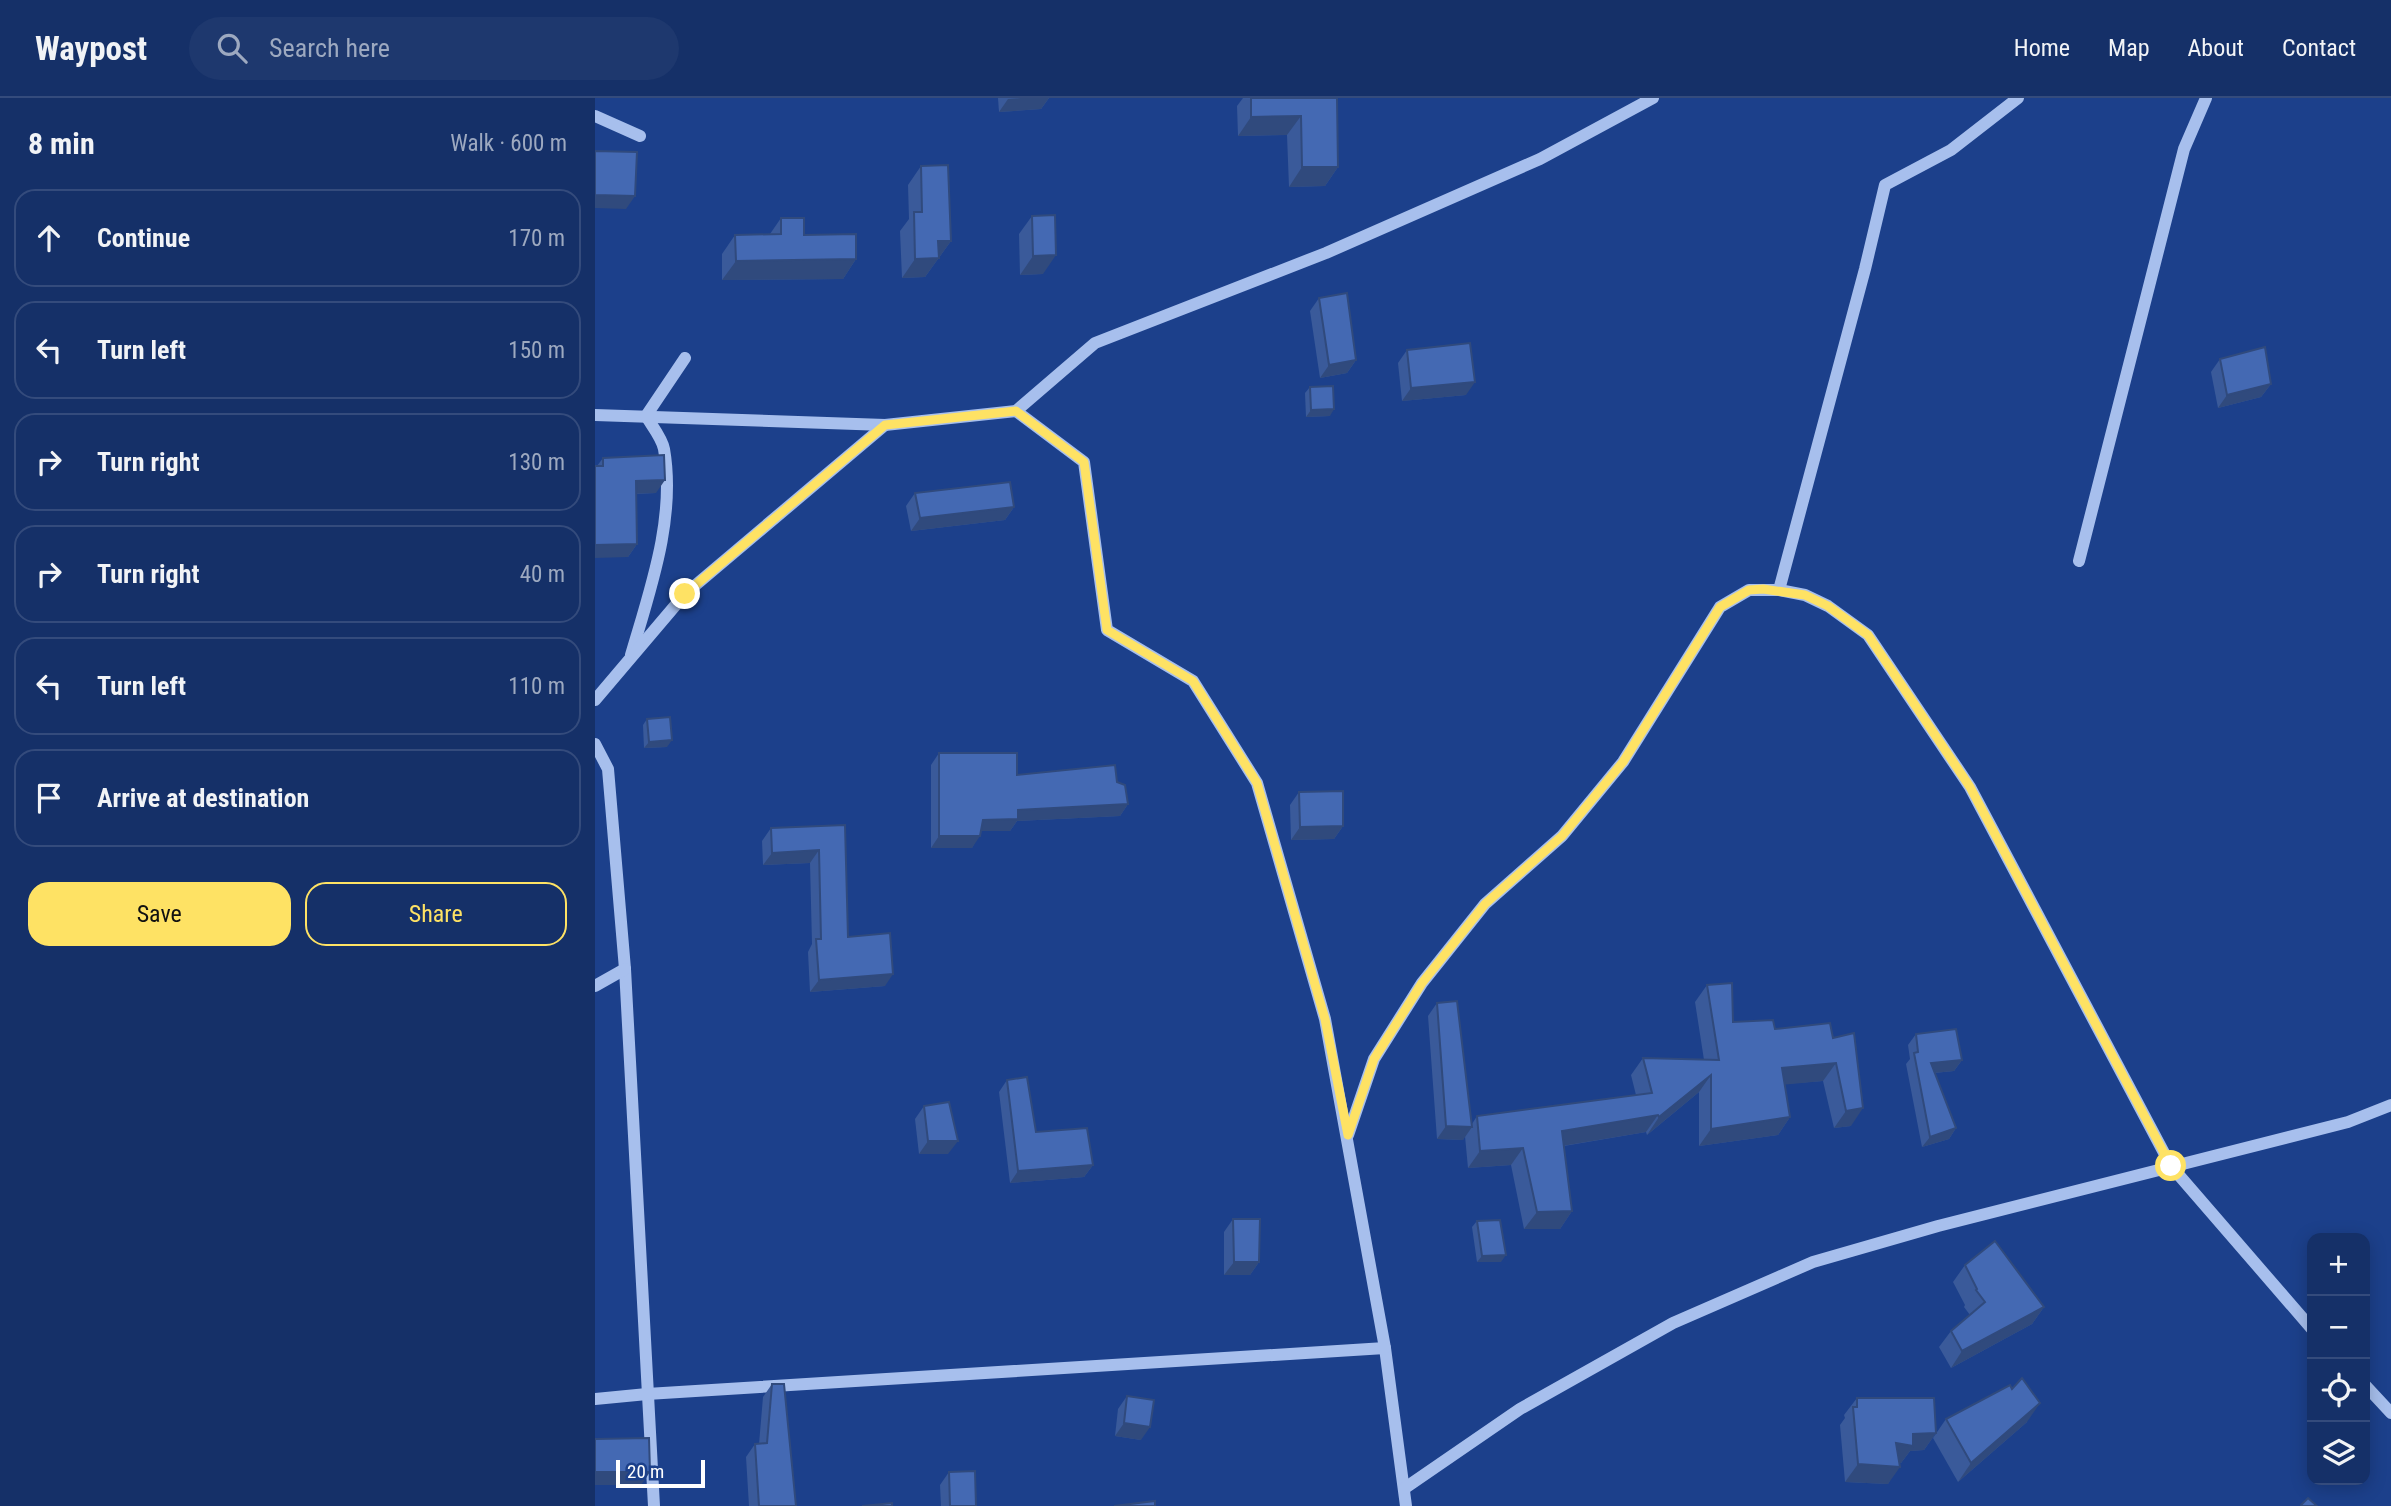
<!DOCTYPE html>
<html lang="en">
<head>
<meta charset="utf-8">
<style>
	body { margin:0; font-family:"Roboto Condensed",sans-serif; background:#1e386e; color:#f1f3f6 }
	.controls { position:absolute; right:21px; bottom:21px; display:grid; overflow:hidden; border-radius:14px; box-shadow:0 4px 18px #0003 }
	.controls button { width:63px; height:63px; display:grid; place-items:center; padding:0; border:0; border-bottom:2px solid #344b7c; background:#153068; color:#f1f3f6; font:35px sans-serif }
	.scale { position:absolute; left:21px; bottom:18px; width:89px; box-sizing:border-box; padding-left:7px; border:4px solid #fff; border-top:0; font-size:19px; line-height:24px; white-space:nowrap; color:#fff; -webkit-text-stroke:5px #1c408b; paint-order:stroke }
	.stop { position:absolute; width:21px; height:21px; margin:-16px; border:5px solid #fee264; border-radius:50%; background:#fff }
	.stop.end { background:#fee264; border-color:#fff; box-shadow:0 2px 7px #0008 }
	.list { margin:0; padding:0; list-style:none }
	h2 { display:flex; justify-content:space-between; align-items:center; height:91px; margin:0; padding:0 28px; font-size:30px }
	h2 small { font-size:23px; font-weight:400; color:#9da9c0 }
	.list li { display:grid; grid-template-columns:46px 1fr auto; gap:21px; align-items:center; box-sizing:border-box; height:98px; margin:0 14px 14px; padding:0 14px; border:2px solid #344b7c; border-radius:21px }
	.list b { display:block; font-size:26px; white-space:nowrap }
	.list em { font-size:23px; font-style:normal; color:#9da9c0 }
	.actions { display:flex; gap:14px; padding:21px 28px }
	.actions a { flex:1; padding:16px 0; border:2px solid #fee264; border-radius:21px; text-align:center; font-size:24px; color:#fee264 }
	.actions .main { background:#fee264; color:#111 }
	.icon { flex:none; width:38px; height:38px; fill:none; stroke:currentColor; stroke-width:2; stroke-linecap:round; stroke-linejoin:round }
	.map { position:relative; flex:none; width:1796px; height:1408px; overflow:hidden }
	header { display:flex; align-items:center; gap:42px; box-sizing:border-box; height:98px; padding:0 35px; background:#153068; border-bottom:2px solid #344b7c }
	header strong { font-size:33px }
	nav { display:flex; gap:38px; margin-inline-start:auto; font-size:24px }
	.search { width:490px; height:63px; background:#1e386e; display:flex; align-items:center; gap:18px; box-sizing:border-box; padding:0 24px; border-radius:38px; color:#9da9c0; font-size:26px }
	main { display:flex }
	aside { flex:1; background:#153068 }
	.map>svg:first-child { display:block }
</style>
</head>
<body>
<header>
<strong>Waypost</strong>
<div class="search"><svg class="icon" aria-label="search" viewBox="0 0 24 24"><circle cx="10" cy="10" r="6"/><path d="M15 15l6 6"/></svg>Search here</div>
<nav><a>Home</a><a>Map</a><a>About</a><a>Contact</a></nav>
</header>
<main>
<aside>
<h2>8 min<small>Walk · 600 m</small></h2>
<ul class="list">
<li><svg class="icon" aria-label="ahead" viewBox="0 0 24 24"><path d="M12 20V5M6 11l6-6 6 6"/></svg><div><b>Continue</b></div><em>170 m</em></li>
<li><svg class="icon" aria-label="left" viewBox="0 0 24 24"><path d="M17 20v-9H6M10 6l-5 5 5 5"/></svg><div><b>Turn left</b></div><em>150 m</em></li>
<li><svg class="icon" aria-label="right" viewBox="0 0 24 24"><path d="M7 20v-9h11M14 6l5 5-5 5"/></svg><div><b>Turn right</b></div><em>130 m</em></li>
<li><svg class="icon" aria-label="right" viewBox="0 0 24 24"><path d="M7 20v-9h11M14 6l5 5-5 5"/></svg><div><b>Turn right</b></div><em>40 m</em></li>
<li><svg class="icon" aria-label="left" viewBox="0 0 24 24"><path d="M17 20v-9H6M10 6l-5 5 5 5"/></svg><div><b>Turn left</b></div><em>110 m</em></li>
<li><svg class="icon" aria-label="arrive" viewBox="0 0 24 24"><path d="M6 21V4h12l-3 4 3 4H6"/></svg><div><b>Arrive at destination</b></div></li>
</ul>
<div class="actions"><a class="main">Save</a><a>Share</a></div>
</aside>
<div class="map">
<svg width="1796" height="1408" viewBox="0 0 1796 1408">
	<rect width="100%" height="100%" fill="#1c408b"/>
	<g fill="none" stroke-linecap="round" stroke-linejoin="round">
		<g stroke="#a7bfed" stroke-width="12">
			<path d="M 0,18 L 45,38"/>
			<path d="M 421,313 L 489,364 L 512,532 L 598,583 L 662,685 L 730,921 L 790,1250 L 811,1408"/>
			<path d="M 0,317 L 290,327 L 421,313 L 500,245 L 731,155 L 945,61 L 1058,0"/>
			<path d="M 1484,463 L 1589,51 L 1611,0"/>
			<path d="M 1184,492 L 1270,171 L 1290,87 L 1356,52 L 1423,0"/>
			<path d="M 36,557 C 55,492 81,420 69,351 C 67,340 57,328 51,318 L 90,260"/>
			<path d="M 0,602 L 90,496 L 290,327"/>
			<path d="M 0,646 L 13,671 L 30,871 L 59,1408"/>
			<path d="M 0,888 L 30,871"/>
			<path d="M 753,1037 L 779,961 L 827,885 L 890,806 L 967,738 L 1028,664 L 1125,509 L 1154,492 L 1184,492 L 1210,497 L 1233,508 L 1273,537 L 1375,689 L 1576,1068 L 1717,1231"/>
			<path d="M 1770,1287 L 1796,1315"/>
			<path d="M 0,1301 L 52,1296 L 790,1250"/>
			<path d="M 810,1390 L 925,1311 L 1078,1225 L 1218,1164 L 1343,1128 L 1753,1024 L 1796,1007"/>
		</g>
	</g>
	<g fill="#3a5a9a">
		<path d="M 403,0 L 454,0 L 446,11 L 404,14 Z"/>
		<path d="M 648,0 L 742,0 L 743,69 L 730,88 L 694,89 L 692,37 L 643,38 L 642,8 Z"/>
		<path d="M 326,68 L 356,143 L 330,179 L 307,180 L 305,133 L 314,121 L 313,87 Z"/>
		<path d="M 437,118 L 448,176 L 425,177 L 424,136 Z"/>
		<path d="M 186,120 L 209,137 L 261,161 L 248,181 L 127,182 L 127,156 L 140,137 L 175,136 Z"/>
		<path d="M 724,200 L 761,262 L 752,275 L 725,280 L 715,213 Z"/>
		<path d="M 812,252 L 871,297 L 807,303 L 803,265 Z"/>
		<path d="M 1625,261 L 1676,286 L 1666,299 L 1623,310 L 1616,274 Z"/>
		<path d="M 715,289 L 735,318 L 711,319 L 710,295 Z"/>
		<path d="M 8,360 L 61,395 L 41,396 L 42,446 L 33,459 L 2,368 Z"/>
		<path d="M 320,395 L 419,409 L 410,422 L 316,433 L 311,408 Z"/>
		<path d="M 52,621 L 72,649 L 49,650 L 48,627 Z"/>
		<path d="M 344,655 L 422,677 L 522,684 L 533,706 L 525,718 L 422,723 L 415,733 L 386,733 L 377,750 L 336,750 L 336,667 Z"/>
		<path d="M 704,694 L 748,728 L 739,741 L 696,742 L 695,707 Z"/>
		<path d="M 250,727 L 253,839 L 290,888 L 215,894 L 213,854 L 217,846 L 215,765 L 168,767 L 167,743 L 176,730 Z"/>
		<path d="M 1112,887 L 1138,924 L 1180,931 L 1238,940 L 1256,1028 L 1239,1030 L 1228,983 L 1189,986 L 1195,1019 L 1183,1037 L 1104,1048 L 1104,994 L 1052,1037 L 1051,1034 L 969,1048 L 977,1113 L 965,1131 L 929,1131 L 916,1067 L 873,1070 L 870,1038 L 868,1042 L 842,1041 L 833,918 L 842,905 L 877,1026 L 882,1018 L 1041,997 L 1036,977 L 1048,960 L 1109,962 L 1100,904 Z"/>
		<path d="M 1321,936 L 1367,962 L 1359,973 L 1339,975 L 1361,1030 L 1354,1041 L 1327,1049 L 1311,966 L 1315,961 L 1313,947 Z"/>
		<path d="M 412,982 L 441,1034 L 498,1067 L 489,1079 L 415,1085 L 404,994 Z"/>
		<path d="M 329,1008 L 353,1056 L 324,1056 L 320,1021 Z"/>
		<path d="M 638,1121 L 664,1164 L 655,1177 L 629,1177 L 629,1134 Z"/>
		<path d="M 882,1123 L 906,1164 L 882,1164 L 877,1129 Z"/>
		<path d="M 1370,1167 L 1449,1209 L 1437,1226 L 1356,1270 L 1344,1249 L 1356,1233 L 1375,1217 L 1369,1209 L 1370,1207 L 1358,1184 Z"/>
		<path d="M 177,1286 L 201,1408 L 154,1408 L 151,1359 L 160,1346 L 164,1346 L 168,1299 Z"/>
		<path d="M 532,1298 L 546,1342 L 520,1338 L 523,1311 Z"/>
		<path d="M 1262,1300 L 1341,1335 L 1329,1352 L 1315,1353 L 1306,1365 L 1304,1365 L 1293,1386 L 1250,1384 L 1245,1327 L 1250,1320 L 1249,1317 Z"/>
		<path d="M 1351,1321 L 1432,1324 L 1363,1384 L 1338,1340 Z"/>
		<path d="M 354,1374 L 381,1408 L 346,1408 L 345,1387 Z"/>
	</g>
	<g fill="#304a7d">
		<path d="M 426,0 L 454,0 L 446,11 L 404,14 L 413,1 Z"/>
		<path d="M 706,18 L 692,37 L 643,38 L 656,19 Z"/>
		<path d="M 707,69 L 743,69 L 730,88 L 694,89 Z"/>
		<path d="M 0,97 L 40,98 L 31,111 L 0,110 Z"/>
		<path d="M 343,143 L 356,143 L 330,179 L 307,180 L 320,161 Z"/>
		<path d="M 461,157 L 448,176 L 425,177 L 438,158 Z"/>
		<path d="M 261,161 L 248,181 L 127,182 L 141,163 Z"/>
		<path d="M 761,262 L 752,275 L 725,280 L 734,267 Z"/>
		<path d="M 880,284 L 871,297 L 807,303 L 816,290 Z"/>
		<path d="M 1676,286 L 1666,299 L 1623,310 L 1632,297 Z"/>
		<path d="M 739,311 L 735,318 L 711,319 L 716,312 Z"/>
		<path d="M 70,382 L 61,395 L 32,396 L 41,383 Z"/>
		<path d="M 419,409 L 410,422 L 316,433 L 325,420 Z"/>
		<path d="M 42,446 L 33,459 L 0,460 L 0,447 Z"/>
		<path d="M 77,642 L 72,649 L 49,650 L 54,644 Z"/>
		<path d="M 533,706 L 525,718 L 422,723 L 415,733 L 380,733 L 388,722 L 423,712 Z"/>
		<path d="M 748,728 L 739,741 L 696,742 L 705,729 Z"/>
		<path d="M 344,738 L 385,738 L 377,750 L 336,750 Z"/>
		<path d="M 224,752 L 215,765 L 168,767 L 177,755 Z"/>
		<path d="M 298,876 L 290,888 L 215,894 L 224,882 Z"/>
		<path d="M 1367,962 L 1359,973 L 1328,976 L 1336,965 Z"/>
		<path d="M 1241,965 L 1228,983 L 1175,988 L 1187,970 Z"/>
		<path d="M 1116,977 L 1104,994 L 1052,1037 L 1064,1019 Z"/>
		<path d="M 1268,1010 L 1256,1028 L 1239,1030 L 1251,1013 Z"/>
		<path d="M 1063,1017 L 1051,1034 L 955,1050 L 967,1033 Z"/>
		<path d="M 1195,1019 L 1183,1037 L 1104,1048 L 1116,1031 Z"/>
		<path d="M 851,1028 L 877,1029 L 868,1042 L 842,1041 Z"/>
		<path d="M 1361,1030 L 1354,1041 L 1327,1049 L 1335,1039 Z"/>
		<path d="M 333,1043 L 363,1043 L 353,1056 L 324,1056 Z"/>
		<path d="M 928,1050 L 916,1067 L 873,1070 L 885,1053 Z"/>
		<path d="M 498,1067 L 489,1079 L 415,1085 L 423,1073 Z"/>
		<path d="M 977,1113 L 965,1131 L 929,1131 L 942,1114 Z"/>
		<path d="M 911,1157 L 906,1164 L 882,1164 L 887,1158 Z"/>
		<path d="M 639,1164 L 664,1164 L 655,1177 L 629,1177 Z"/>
		<path d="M 1449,1209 L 1437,1226 L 1356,1270 L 1367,1253 Z"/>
		<path d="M 1445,1305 L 1432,1324 L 1363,1384 L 1376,1365 Z"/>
		<path d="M 529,1325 L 555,1329 L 546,1342 L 520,1338 Z"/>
		<path d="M 1341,1335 L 1329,1352 L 1315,1353 L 1306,1365 L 1289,1363 L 1301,1345 L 1318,1336 Z"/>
		<path d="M 1263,1366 L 1305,1369 L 1293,1386 L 1250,1384 Z"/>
		<path d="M 0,1374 L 55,1374 L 46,1387 L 0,1387 Z"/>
	</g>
	<g fill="#4469b3" stroke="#304a7d" stroke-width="2">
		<path d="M 656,0 L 742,0 L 743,69 L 707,69 L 706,18 L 656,19 Z"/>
		<path d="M 0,53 L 42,54 L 40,98 L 0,97 Z"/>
		<path d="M 353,67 L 356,143 L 343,143 L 344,160 L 320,161 L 319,114 L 327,114 L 326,68 Z"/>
		<path d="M 460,117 L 461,157 L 438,158 L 437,118 Z"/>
		<path d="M 186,120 L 209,120 L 209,137 L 261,136 L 261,161 L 141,163 L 140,137 L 186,136 Z"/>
		<path d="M 752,195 L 761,262 L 734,267 L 724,200 Z"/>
		<path d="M 875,245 L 880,284 L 816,290 L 812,252 Z"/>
		<path d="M 1670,249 L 1676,286 L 1632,297 L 1625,261 Z"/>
		<path d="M 738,288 L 739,311 L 716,312 L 715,289 Z"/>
		<path d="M 69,357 L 70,382 L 41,383 L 42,446 L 0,447 L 0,368 L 8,368 L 8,360 Z"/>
		<path d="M 415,384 L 419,409 L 325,420 L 320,395 Z"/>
		<path d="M 75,619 L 77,642 L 54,644 L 52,621 Z"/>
		<path d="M 344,655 L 422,655 L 422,677 L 520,667 L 522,684 L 530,687 L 533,706 L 423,712 L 423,721 L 388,722 L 385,738 L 344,738 Z"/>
		<path d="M 748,693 L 748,728 L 705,729 L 704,694 Z"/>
		<path d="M 250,727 L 253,839 L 295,835 L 298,876 L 224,882 L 221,841 L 226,841 L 224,752 L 177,755 L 176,730 Z"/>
		<path d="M 1137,885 L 1138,924 L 1178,922 L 1180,931 L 1235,925 L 1238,940 L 1259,935 L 1268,1010 L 1251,1013 L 1241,965 L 1187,970 L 1195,1019 L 1116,1031 L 1116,977 L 1064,1019 L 1063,1017 L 967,1033 L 977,1113 L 942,1114 L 928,1050 L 885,1053 L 882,1018 L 1057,995 L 1048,960 L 1124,962 L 1112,887 Z"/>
		<path d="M 862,903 L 877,1029 L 851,1028 L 842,905 Z"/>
		<path d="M 1361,931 L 1367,962 L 1336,965 L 1361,1030 L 1335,1039 L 1319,955 L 1323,954 L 1321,936 Z"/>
		<path d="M 432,979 L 441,1034 L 492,1030 L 498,1067 L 423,1073 L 412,982 Z"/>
		<path d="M 354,1004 L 363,1043 L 333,1043 L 329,1008 Z"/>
		<path d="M 638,1121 L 665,1121 L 664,1164 L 639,1164 Z"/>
		<path d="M 905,1122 L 911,1157 L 887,1158 L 882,1123 Z"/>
		<path d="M 1400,1143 L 1449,1209 L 1367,1253 L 1356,1233 L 1390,1204 L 1381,1192 L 1382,1191 L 1370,1167 Z"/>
		<path d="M 1427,1280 L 1445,1305 L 1376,1365 L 1351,1321 L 1415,1287 L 1417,1291 Z"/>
		<path d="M 177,1286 L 189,1286 L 201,1408 L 164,1408 L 160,1346 L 172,1345 Z"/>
		<path d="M 532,1298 L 559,1302 L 555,1329 L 529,1325 Z"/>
		<path d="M 1262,1300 L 1339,1300 L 1341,1335 L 1318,1336 L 1318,1348 L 1301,1345 L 1305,1369 L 1263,1366 L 1258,1309 L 1262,1309 Z"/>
		<path d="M 54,1340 L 55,1374 L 0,1374 L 0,1341 Z"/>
		<path d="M 380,1373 L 381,1408 L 355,1408 L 354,1374 Z"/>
		<path d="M 1713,1400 L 1722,1408 L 1707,1408 L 1706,1407 Z"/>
		<path d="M 560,1403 L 560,1408 L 519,1408 Z"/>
		<path d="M 297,1405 L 297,1408 L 267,1408 Z"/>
	</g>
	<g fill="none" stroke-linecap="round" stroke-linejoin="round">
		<path stroke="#fee264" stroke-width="9" d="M 90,496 L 290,327 L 421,313 L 489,364 L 512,532 L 598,583 L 662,685 L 730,921 L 753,1037 L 779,961 L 827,885 L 890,806 L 967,738 L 1028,664 L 1125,509 L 1154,492 L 1168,491 L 1210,497 L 1233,508 L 1273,537 L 1375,689 L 1576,1068"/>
	</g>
</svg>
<div class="controls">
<button>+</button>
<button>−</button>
<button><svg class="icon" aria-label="locate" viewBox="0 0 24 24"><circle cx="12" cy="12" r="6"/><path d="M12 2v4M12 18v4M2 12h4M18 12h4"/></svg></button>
<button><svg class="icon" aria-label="layers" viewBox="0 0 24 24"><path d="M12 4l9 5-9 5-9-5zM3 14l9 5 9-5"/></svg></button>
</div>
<div class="scale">20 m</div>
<div class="stop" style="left:1576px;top:1068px"></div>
<div class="stop end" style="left:90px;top:496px"></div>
</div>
</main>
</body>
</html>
